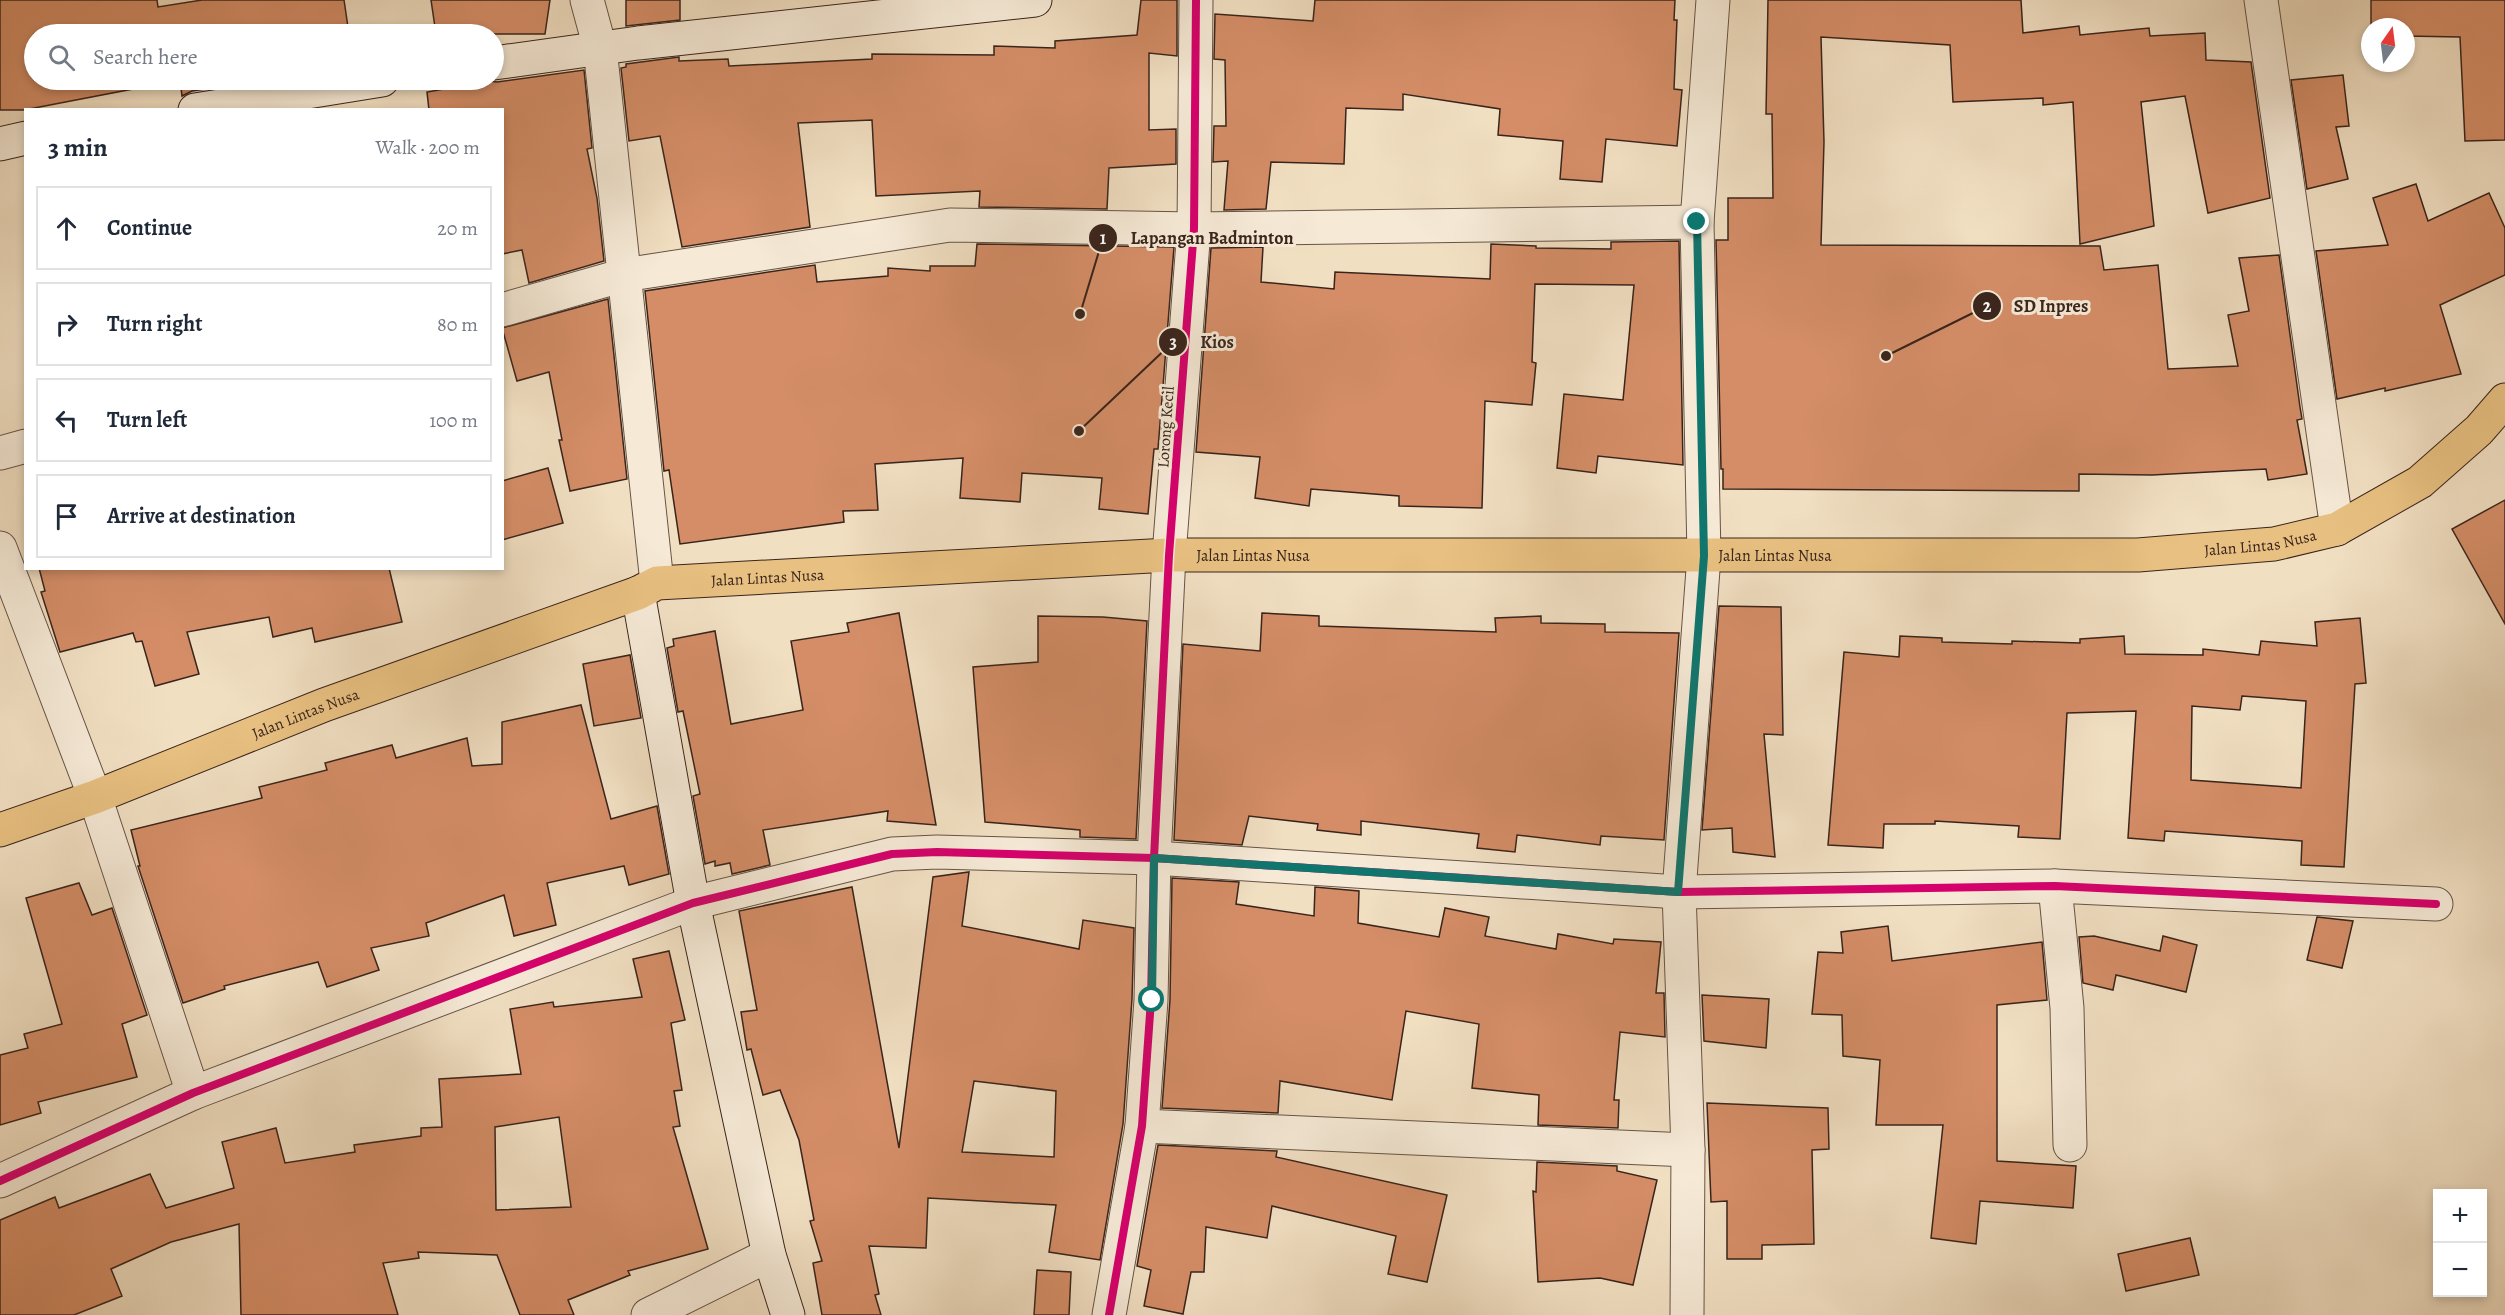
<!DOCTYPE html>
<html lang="en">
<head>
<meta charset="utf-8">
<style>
	body { margin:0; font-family:Alegreya,serif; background:#f2f2f3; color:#1f2937 }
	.controls { position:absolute; right:18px; bottom:18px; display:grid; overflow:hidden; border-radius:0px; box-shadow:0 3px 9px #0003 }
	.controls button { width:54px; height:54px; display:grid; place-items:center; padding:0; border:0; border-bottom:2px solid #e0e1e3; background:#fff; color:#1f2937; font:30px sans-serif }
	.compass { position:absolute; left:2361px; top:18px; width:54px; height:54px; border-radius:50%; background:#fff; box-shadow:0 3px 9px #0003; rotate:14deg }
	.stop { position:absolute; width:18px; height:18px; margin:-14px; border:4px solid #0f766e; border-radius:50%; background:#fff }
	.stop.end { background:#0f766e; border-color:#fff; box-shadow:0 2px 6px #0008 }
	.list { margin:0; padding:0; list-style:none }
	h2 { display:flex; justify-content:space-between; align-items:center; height:78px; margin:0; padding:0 24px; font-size:26px }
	h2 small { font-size:20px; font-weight:400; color:#747a83 }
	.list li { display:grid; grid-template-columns:39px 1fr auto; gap:18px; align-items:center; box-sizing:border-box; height:84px; margin:0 12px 12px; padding:0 12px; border:2px solid #e0e1e3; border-radius:0px }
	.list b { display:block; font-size:22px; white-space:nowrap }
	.list em { font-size:20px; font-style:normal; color:#747a83 }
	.icon { flex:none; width:33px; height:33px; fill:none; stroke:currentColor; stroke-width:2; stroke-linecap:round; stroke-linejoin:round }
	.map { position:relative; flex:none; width:2505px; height:1315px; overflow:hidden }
	.search { position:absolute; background:#fff; box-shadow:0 3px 9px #0003; left:24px; top:24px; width:480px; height:66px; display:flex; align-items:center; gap:15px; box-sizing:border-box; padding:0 21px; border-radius:33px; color:#747a83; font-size:22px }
	.panel { position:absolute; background:#fff; box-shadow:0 3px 9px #0003; left:24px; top:108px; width:480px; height:462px; border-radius:0px }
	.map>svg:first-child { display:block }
</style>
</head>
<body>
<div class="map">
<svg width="2505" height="1315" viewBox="0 0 2505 1315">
	<rect width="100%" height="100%" fill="#f1dfc2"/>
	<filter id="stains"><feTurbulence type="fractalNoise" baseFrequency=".00333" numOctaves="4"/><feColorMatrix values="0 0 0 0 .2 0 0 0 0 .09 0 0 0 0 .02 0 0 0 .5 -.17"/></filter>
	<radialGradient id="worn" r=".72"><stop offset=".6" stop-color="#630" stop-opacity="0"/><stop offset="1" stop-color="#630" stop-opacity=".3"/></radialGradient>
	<g fill="#d48d67" stroke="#39241c" stroke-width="1.5" fill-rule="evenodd">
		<path d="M 0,0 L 157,0 L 158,7 L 202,0 L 344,0 L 349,34 L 34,34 L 34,80 L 267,80 L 192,91 L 182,96 L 180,80 L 24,110 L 0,110 Z"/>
		<path d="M 431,0 L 550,0 L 545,34 L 436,34 Z"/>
		<path d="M 626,0 L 680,0 L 680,20 L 626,26 Z"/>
		<path d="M 1141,0 L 1177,0 L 1177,56 L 1149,53 L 1149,130 L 1176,129 L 1176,164 L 1109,168 L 1107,209 L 979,207 L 980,191 L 876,196 L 872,120 L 798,123 L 810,227 L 682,247 L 660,136 L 629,141 L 621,68 L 626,67 L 626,64 L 679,57 L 679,61 L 728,59 L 729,66 L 872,59 L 872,54 L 994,55 L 994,46 L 1055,48 L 1055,41 L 1137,35 Z"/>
		<path d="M 1315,0 L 1675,0 L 1674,20 L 1677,20 L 1674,89 L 1682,90 L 1677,146 L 1606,139 L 1602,182 L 1560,179 L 1563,141 L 1498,135 L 1500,109 L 1403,94 L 1403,110 L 1346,108 L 1344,164 L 1271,162 L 1266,209 L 1224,210 L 1228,161 L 1213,162 L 1214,126 L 1226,126 L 1225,60 L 1214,59 L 1215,14 L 1313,21 Z"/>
		<path d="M 1768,0 L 2021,0 L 2023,33 L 2079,26 L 2080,35 L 2149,28 L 2150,36 L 2205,33 L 2206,60 L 2251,62 L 2270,198 L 2208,213 L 2185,96 L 2141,102 L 2154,226 L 2080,244 L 2073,102 L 2043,105 L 2043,98 L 1953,102 L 1950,45 L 1821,37 L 1824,142 L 1821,245 L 2100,246 L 2104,270 L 2158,265 L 2168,369 L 2238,366 L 2228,315 L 2249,311 L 2239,258 L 2279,255 L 2300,407 L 2302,419 L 2297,420 L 2307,474 L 2268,480 L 2266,469 L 2152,475 L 2079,474 L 2079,491 L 1723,489 L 1723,469 L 1721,469 L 1716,240 L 1728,240 L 1728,198 L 1773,198 L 1772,114 L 1766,114 Z"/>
		<path d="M 2371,0 L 2505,0 L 2505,140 L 2465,141 L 2460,37 L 2406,36 L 2406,27 L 2371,27 Z"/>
		<path d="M 584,70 L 592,148 L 587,149 L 597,198 L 604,261 L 529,283 L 522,250 L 502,254 L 502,110 L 429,110 L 427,92 L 488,81 L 497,82 Z"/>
		<path d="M 2343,75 L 2349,126 L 2336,127 L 2348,179 L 2307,189 L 2291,80 Z"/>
		<path d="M 2416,184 L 2428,221 L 2489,193 L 2505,228 L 2505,275 L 2440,305 L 2461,374 L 2385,391 L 2385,388 L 2337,399 L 2316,251 L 2388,245 L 2373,198 Z"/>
		<path d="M 1679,241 L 1683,465 L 1598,456 L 1596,473 L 1557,468 L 1564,394 L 1623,400 L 1634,285 L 1535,284 L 1532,362 L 1536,363 L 1532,405 L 1485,401 L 1482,508 L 1399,506 L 1399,496 L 1311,489 L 1309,506 L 1255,498 L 1260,457 L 1196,452 L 1211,248 L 1263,247 L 1261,282 L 1334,289 L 1335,272 L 1490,279 L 1491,244 L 1536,246 L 1536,248 L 1611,249 L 1611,242 Z"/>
		<path d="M 977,244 L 1174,247 L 1158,449 L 1154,449 L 1148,514 L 1099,509 L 1102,478 L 1022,473 L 1020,502 L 960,498 L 963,458 L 875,464 L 878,510 L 843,511 L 844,522 L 680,544 L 669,470 L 664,471 L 645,291 L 815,265 L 817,282 L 888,276 L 888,268 L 930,271 L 930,266 L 975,266 Z"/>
		<path d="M 608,299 L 627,479 L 570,491 L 559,440 L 562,440 L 549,372 L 517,381 L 502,328 Z"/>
		<path d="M 548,468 L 563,523 L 502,540 L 502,481 Z"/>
		<path d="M 2505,500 L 2505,624 L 2452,529 Z"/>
		<path d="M 39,568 L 389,568 L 402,622 L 315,642 L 312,628 L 273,637 L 269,617 L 187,632 L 199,674 L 155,686 L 142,641 L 136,642 L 133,633 L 60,652 L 41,592 L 45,591 Z"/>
		<path d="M 1719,606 L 1781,607 L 1783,735 L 1764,734 L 1775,857 L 1733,852 L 1732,828 L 1702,830 Z"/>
		<path d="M 899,613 L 936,825 L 887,821 L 888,811 L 763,830 L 770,865 L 732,874 L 730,863 L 715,866 L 715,861 L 705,864 L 693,796 L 700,794 L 683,711 L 678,712 L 667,648 L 674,646 L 673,639 L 715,631 L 731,724 L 803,710 L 791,641 L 849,632 L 847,623 Z"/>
		<path d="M 1262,613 L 1319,616 L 1319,626 L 1496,632 L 1495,618 L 1541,616 L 1541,623 L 1605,624 L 1605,632 L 1679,633 L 1664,840 L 1601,836 L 1600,845 L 1517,835 L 1515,852 L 1477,848 L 1479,834 L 1361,821 L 1361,835 L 1317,830 L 1318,824 L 1249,816 L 1242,845 L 1174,840 L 1183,644 L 1260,651 Z"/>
		<path d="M 1038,616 L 1103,617 L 1147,621 L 1136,839 L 1080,837 L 1080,830 L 985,822 L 973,667 L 1038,662 Z"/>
		<path d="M 2360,618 L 2366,683 L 2355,684 L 2344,867 L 2301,865 L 2302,841 L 2165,831 L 2164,841 L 2128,838 L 2136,711 L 2067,713 L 2060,839 L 2018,837 L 2019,826 L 1935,821 L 1935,824 L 1884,824 L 1883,848 L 1828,845 L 1844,652 L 1899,657 L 1900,636 L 1942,638 L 1942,642 L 2012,644 L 2012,641 L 2080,643 L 2080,639 L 2124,636 L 2125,654 L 2203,655 L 2203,649 L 2259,655 L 2261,641 L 2317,646 L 2315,622 ZM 2242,696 L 2306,701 L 2301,788 L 2191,780 L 2192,706 L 2240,710 Z"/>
		<path d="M 630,655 L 641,718 L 594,726 L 583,664 Z"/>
		<path d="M 581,705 L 611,819 L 657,806 L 669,874 L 629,885 L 624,866 L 547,883 L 556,925 L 514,936 L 504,895 L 426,923 L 429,936 L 371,948 L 379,970 L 327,987 L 318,962 L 224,986 L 225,989 L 183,1003 L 138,866 L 140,866 L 131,830 L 262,798 L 259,787 L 327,770 L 325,763 L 392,745 L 396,758 L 467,738 L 472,766 L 502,764 L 502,722 Z"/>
		<path d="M 969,872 L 962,926 L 1079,949 L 1083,920 L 1134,928 L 1132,999 L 1123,1124 L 1100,1260 L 1049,1252 L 1056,1205 L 928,1198 L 926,1248 L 869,1246 L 879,1294 L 875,1295 L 881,1315 L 822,1315 L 813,1263 L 822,1261 L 810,1221 L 814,1220 L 799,1140 L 780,1090 L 763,1095 L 751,1049 L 747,1050 L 741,1012 L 757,1010 L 739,911 L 852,887 L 899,1148 L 933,877 ZM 974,1081 L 1056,1091 L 1054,1157 L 962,1152 Z"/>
		<path d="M 1172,878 L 1239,882 L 1236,904 L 1314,916 L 1315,887 L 1359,891 L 1358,923 L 1439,937 L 1445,908 L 1489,917 L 1485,936 L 1556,949 L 1558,934 L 1613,944 L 1614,939 L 1661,942 L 1656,993 L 1664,993 L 1665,1037 L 1620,1032 L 1614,1100 L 1619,1100 L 1618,1128 L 1538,1125 L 1539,1095 L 1472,1088 L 1479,1024 L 1406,1011 L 1392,1100 L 1280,1081 L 1278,1113 L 1162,1108 L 1170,1000 Z"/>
		<path d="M 79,883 L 92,915 L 112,908 L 147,1015 L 122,1024 L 137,1077 L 38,1102 L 41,1113 L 0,1125 L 0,1055 L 28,1048 L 24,1034 L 62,1024 L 26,898 Z"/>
		<path d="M 2317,917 L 2353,921 L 2342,968 L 2307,960 Z"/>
		<path d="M 1888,926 L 1892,961 L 2042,942 L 2047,1000 L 1997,1005 L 1997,1161 L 2076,1166 L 2073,1208 L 1980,1201 L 1976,1244 L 1931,1238 L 1943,1125 L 1876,1125 L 1880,1060 L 1843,1056 L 1842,1015 L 1812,1014 L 1818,952 L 1843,953 L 1841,932 Z"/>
		<path d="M 2094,936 L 2160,951 L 2163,936 L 2197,945 L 2186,992 L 2116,975 L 2113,990 L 2083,983 L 2079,937 Z"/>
		<path d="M 669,951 L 685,1020 L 671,1023 L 682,1090 L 674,1091 L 680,1126 L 673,1127 L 708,1249 L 628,1271 L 630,1275 L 568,1300 L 574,1315 L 520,1315 L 497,1255 L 418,1252 L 419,1258 L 383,1263 L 398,1315 L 241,1315 L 239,1224 L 171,1242 L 111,1269 L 122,1296 L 74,1315 L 0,1315 L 0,1220 L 55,1197 L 59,1208 L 150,1174 L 166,1208 L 234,1188 L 222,1142 L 276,1128 L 285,1163 L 355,1152 L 354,1145 L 421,1136 L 421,1128 L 442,1127 L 439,1079 L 521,1074 L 510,1009 L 553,1002 L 554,1007 L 642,997 L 633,959 ZM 559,1117 L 571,1207 L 496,1210 L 495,1127 Z"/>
		<path d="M 1702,995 L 1769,999 L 1766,1048 L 1704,1041 Z"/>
		<path d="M 1707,1103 L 1828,1108 L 1829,1149 L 1812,1150 L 1814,1244 L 1762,1245 L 1762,1259 L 1727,1259 L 1727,1201 L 1711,1202 Z"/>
		<path d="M 1158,1145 L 1277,1151 L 1276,1157 L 1447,1195 L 1427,1282 L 1388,1274 L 1396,1236 L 1272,1206 L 1267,1238 L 1206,1227 L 1204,1272 L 1191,1272 L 1183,1314 L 1144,1306 L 1151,1270 L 1137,1266 Z"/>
		<path d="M 1537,1162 L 1617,1166 L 1617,1171 L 1657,1180 L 1633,1285 L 1600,1278 L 1538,1282 L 1533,1191 L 1536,1192 Z"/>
		<path d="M 2190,1238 L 2199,1275 L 2126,1291 L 2118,1254 Z"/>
		<path d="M 1037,1270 L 1071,1272 L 1069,1315 L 1034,1315 Z"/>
	</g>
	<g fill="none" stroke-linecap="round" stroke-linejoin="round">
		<g stroke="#675346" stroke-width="35">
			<g id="street">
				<path d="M 587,0 L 600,48 L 657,583"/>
				<path d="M 2261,0 L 2337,529"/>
				<path d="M 502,310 L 624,275 L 950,225 L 1194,229 L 1697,222"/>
				<path d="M 0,453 L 26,446"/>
				<path d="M 0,548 L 95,797 L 193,1093"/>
				<path d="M 2055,886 L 2067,1008 L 2070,1145"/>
				<path d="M 1142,1126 L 1688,1150"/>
				<path d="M 0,1181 L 193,1093 L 693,903 L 892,854 L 937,852 L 1154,858 L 1679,892 L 2055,886 L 2436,904"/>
				<path d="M 648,1315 L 769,1255"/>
				<path d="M 1109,1315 L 1142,1126 L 1151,1000 L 1154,858 L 1169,555 L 1194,229 L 1196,0"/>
				<path d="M 1687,1315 L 1688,1150 L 1679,892 L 1704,556 L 1697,222 L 1713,0"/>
			</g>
		</g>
		<g stroke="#39241c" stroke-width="35">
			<g id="secondary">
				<path d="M 494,63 L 638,43 L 1035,0"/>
				<path d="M 195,110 L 382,80"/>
				<path d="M 0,144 L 26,138"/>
				<path d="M 638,593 L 693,903 L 769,1255 L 788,1315"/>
			</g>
		</g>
		<g stroke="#39241c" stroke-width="35">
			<g id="highway">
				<path id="s1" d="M 0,830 L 95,797 L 324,705 L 638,593 L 657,583 L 1169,555 L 2138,555 L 2274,544 L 2337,529 L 2420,482 L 2479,430 L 2505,400"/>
			</g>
		</g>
		<use href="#street" stroke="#f6ead7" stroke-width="33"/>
		<use href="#secondary" stroke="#f6ead7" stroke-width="33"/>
		<use href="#highway" stroke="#e8c081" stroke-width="33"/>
		<g stroke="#f6ead7" stroke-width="11">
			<g id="cycleway">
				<path d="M 0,1181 L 193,1093 L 693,903 L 892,854 L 937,852 L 1154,858 L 1679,892 L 2055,886 L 2436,904"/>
				<path d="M 1109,1315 L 1142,1126 L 1151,1000 L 1154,858 L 1169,555 L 1194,229 L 1196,0"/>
			</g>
		</g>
		<use href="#cycleway" stroke="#d6006c" stroke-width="8"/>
	</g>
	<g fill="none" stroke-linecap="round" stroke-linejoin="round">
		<path stroke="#0f766e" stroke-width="8" d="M 1152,1000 L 1154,858 L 1678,892 L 1704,556 L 1697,222"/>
	</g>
	<g text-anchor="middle" stroke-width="6" stroke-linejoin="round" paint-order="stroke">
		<g font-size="16" fill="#39241c" stroke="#f6ead7">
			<text transform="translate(1165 427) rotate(-86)" y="6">Lorong Kecil</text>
			<text dy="6" stroke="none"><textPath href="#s1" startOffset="2307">Jalan Lintas Nusa</textPath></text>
			<text dy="6" stroke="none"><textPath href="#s1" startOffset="1299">Jalan Lintas Nusa</textPath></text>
			<text dy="6" stroke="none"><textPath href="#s1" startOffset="1821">Jalan Lintas Nusa</textPath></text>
			<text dy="6" stroke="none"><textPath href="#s1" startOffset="813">Jalan Lintas Nusa</textPath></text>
			<text dy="6" stroke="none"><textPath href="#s1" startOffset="327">Jalan Lintas Nusa</textPath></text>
		</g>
	</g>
	<path fill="none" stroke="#39241c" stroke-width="2" d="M1080 314L1103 238M1886 356L1987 306M1079 431L1173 342"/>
	<g fill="#39241c" stroke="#f6ead7" stroke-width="2">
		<circle cx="1080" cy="314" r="6"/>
		<circle cx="1886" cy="356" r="6"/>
		<circle cx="1079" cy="431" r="6"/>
		<circle cx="1103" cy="238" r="15"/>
		<circle cx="1987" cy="306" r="15"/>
		<circle cx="1173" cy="342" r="15"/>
	</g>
	<g font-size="18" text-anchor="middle" font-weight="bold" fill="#fff">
		<text x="1103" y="244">1</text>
		<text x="1987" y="312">2</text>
		<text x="1173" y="348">3</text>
	</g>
	<g font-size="18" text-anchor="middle" font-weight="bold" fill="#39241c" stroke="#f6ead7" stroke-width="6" stroke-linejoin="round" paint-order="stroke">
		<text x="1212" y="244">Lapangan Badminton</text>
		<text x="2051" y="312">SD Inpres</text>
		<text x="1217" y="348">Kios</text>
	</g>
	<rect width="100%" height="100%" filter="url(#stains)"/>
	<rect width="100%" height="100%" fill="url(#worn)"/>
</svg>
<div class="controls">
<button>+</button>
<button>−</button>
</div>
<svg class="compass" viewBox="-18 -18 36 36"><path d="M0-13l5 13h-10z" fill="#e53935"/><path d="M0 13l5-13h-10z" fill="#747a83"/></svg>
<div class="stop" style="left:1152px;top:1000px"></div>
<div class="stop end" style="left:1697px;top:222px"></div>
<div class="search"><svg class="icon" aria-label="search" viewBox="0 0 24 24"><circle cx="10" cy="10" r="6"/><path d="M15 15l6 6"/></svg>Search here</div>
<section class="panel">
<h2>3 min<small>Walk · 200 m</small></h2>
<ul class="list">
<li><svg class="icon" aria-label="ahead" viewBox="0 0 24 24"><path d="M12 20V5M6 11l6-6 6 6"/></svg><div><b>Continue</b></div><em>20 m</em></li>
<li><svg class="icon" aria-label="right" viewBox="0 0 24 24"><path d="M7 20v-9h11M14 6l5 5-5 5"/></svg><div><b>Turn right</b></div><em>80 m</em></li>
<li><svg class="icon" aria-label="left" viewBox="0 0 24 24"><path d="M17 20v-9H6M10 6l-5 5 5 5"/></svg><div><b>Turn left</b></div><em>100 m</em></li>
<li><svg class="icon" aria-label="arrive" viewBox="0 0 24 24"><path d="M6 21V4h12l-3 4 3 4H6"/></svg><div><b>Arrive at destination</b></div></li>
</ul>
</section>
</div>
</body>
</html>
